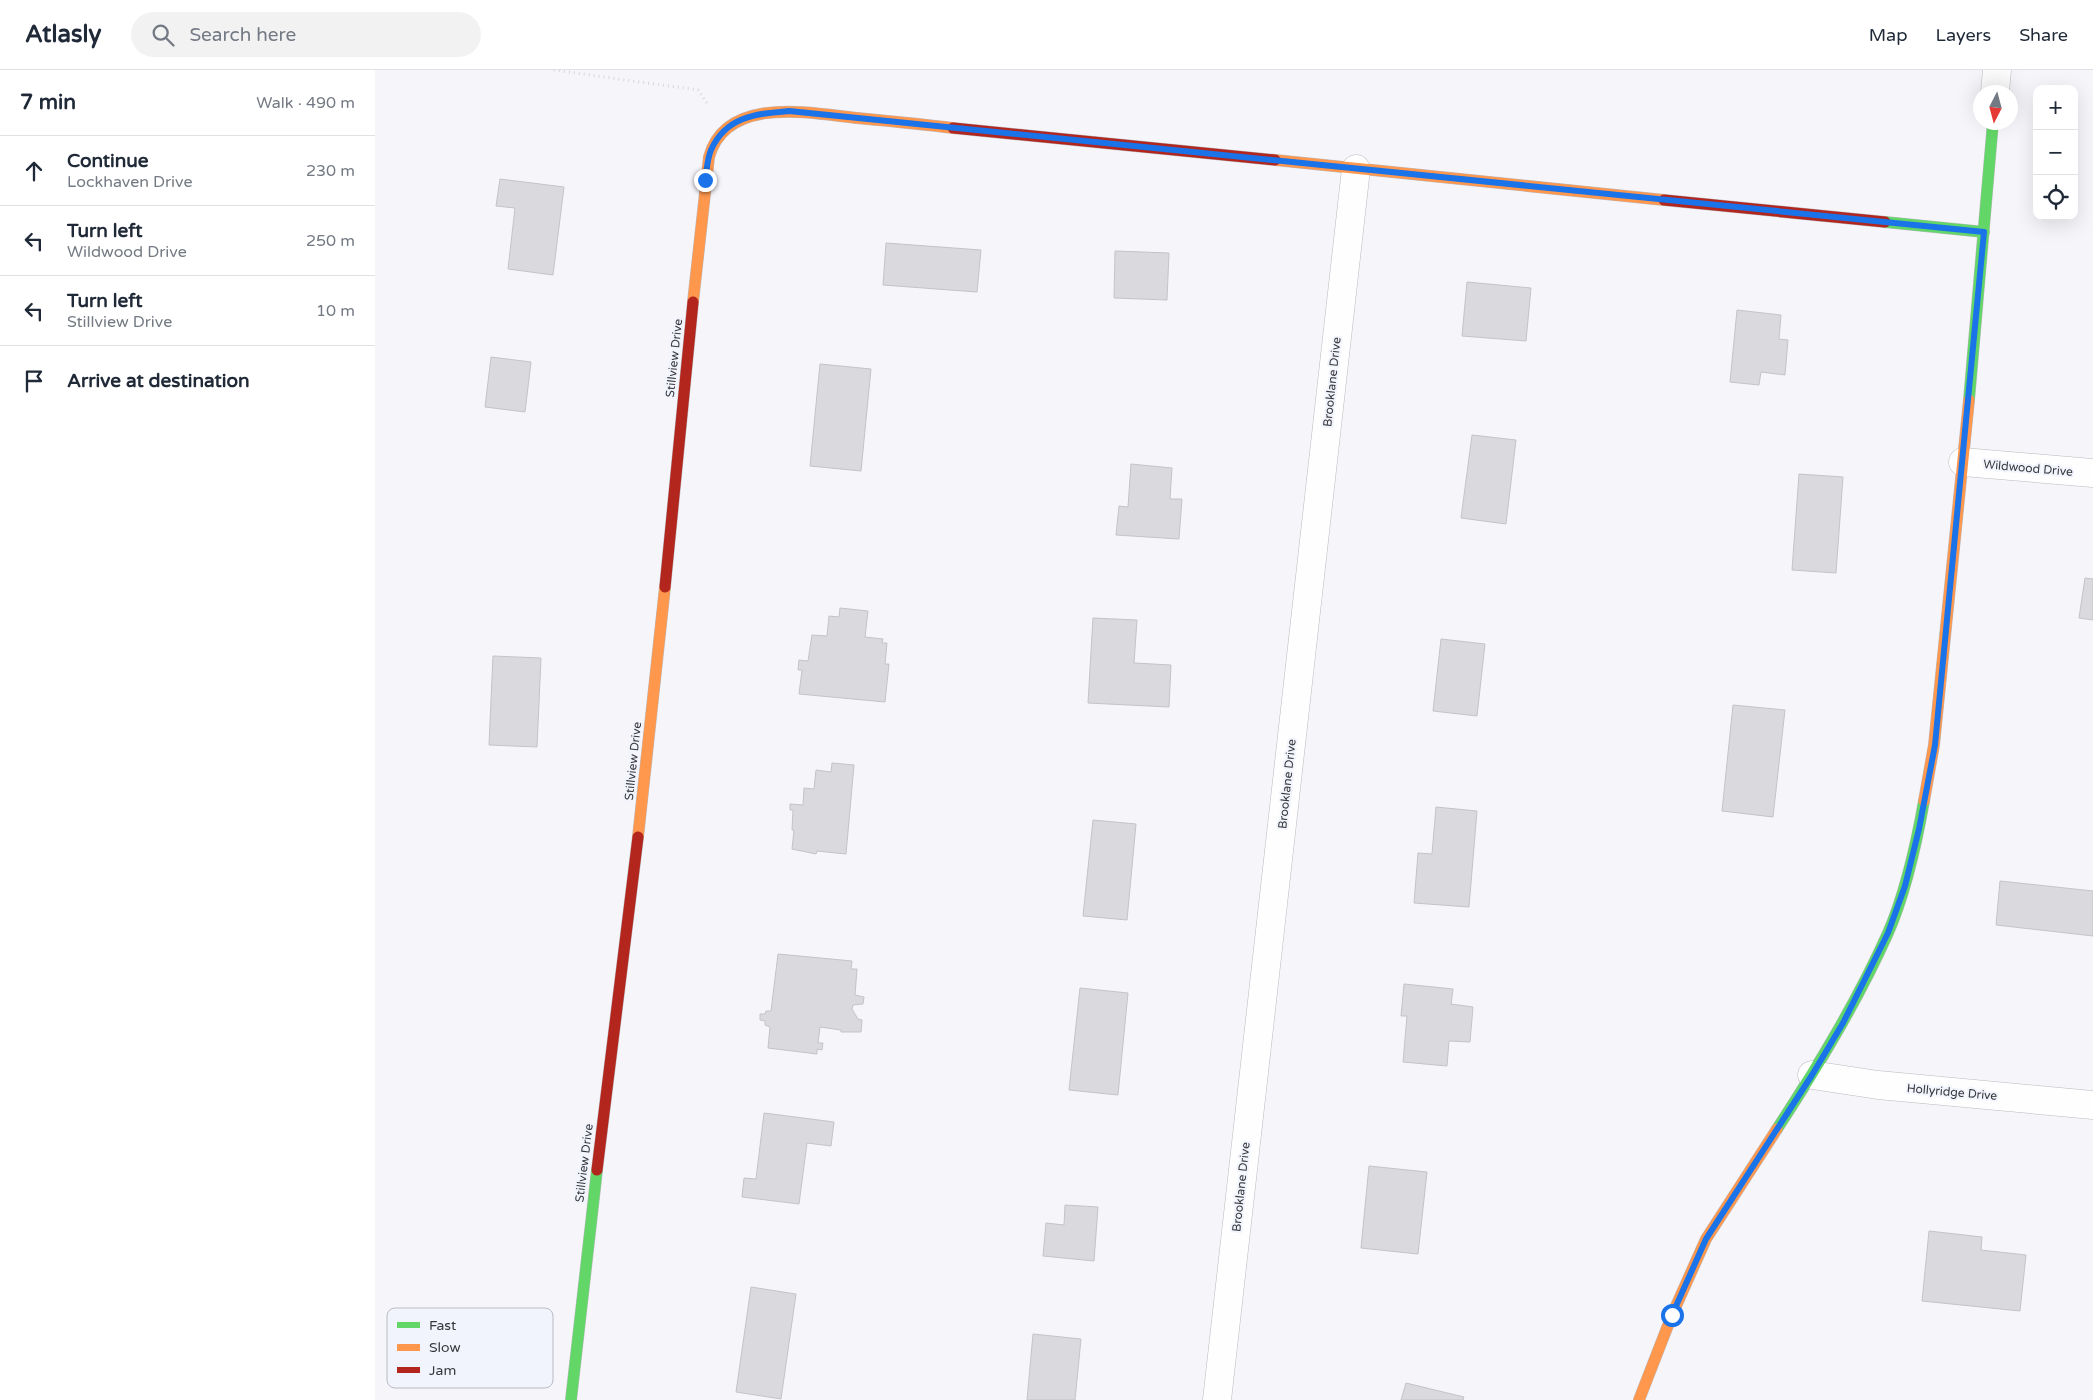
<!DOCTYPE html>
<html lang="en">
<head>
<meta charset="utf-8">
<style>
	body { margin:0; font-family:"Varela Round",sans-serif; background:#f2f2f3; color:#1f2937 }
	.controls { position:absolute; right:15px; top:15px; display:grid; overflow:hidden; border-radius:10px; box-shadow:0 5px 20px #0002 }
	.controls button { width:45px; height:45px; display:grid; place-items:center; padding:0; border:0; border-bottom:1px solid #e0e1e3; background:#fff; color:#1f2937; font:25px sans-serif }
	.compass { position:absolute; left:1598px; top:15px; width:45px; height:45px; border-radius:50%; background:#fff; box-shadow:0 5px 20px #0002; rotate:186deg }
	.stop { position:absolute; width:15px; height:15px; margin:-11px; border:4px solid #1a73e8; border-radius:50%; background:#fff }
	.stop.end { background:#1a73e8; border-color:#fff; box-shadow:0 1px 5px #0008 }
	.list { margin:0; padding:0; list-style:none }
	h2 { display:flex; justify-content:space-between; align-items:center; height:65px; margin:0; padding:0 20px; font-size:21px }
	h2 small { font-size:16px; font-weight:400; color:#747a83 }
	.list li { display:grid; grid-template-columns:32px 1fr auto; gap:15px; align-items:center; box-sizing:border-box; height:70px; padding:0 20px; border-top:1px solid #e0e1e3 }
	.list b { display:block; font-size:19px; white-space:nowrap }
	.list p { margin:0; font-size:16px; white-space:nowrap; color:#747a83 }
	.list em { font-size:16px; font-style:normal; color:#747a83 }
	.icon { flex:none; width:28px; height:28px; fill:none; stroke:currentColor; stroke-width:2; stroke-linecap:round; stroke-linejoin:round }
	.map { position:relative; flex:none; width:1718px; height:1330px; overflow:hidden }
	header { display:flex; align-items:center; gap:30px; box-sizing:border-box; height:70px; padding:0 25px; background:#fff; border-bottom:1px solid #e0e1e3 }
	header strong { font-size:24px }
	nav { display:flex; gap:28px; margin-inline-start:auto; font-size:18px }
	.search { width:350px; height:45px; background:#f2f2f3; display:flex; align-items:center; gap:12px; box-sizing:border-box; padding:0 18px; border-radius:28px; color:#747a83; font-size:19px }
	main { display:flex }
	aside { flex:1; background:#fff }
	.map>svg:first-child { display:block }
</style>
</head>
<body>
<header>
<strong>Atlasly</strong>
<div class="search"><svg class="icon" aria-label="search" viewBox="0 0 24 24"><circle cx="10" cy="10" r="6"/><path d="M15 15l6 6"/></svg>Search here</div>
<nav><a>Map</a><a>Layers</a><a>Share</a></nav>
</header>
<main>
<aside>
<h2>7 min<small>Walk · 490 m</small></h2>
<ul class="list">
<li><svg class="icon" aria-label="ahead" viewBox="0 0 24 24"><path d="M12 20V5M6 11l6-6 6 6"/></svg><div><b>Continue</b><p>Lockhaven Drive</p></div><em>230 m</em></li>
<li><svg class="icon" aria-label="left" viewBox="0 0 24 24"><path d="M17 20v-9H6M10 6l-5 5 5 5"/></svg><div><b>Turn left</b><p>Wildwood Drive</p></div><em>250 m</em></li>
<li><svg class="icon" aria-label="left" viewBox="0 0 24 24"><path d="M17 20v-9H6M10 6l-5 5 5 5"/></svg><div><b>Turn left</b><p>Stillview Drive</p></div><em>10 m</em></li>
<li><svg class="icon" aria-label="arrive" viewBox="0 0 24 24"><path d="M6 21V4h12l-3 4 3 4H6"/></svg><div><b>Arrive at destination</b></div></li>
</ul>
</aside>
<div class="map">
<svg width="1718" height="1330" viewBox="0 0 1718 1330">
	<rect width="100%" height="100%" fill="#f5f5fa"/>
	<g fill="#dadade" stroke="#c4c4c8">
		<path d="M 125,109 L 189,117 L 178,205 L 133,199 L 140,138 L 121,136 Z"/>
		<path d="M 511,173 L 606,180 L 602,222 L 508,215 Z"/>
		<path d="M 740,181 L 794,183 L 792,230 L 739,228 Z"/>
		<path d="M 1092,212 L 1156,218 L 1151,271 L 1087,266 Z"/>
		<path d="M 1362,240 L 1406,245 L 1404,269 L 1413,270 L 1410,305 L 1386,302 L 1384,315 L 1355,312 Z"/>
		<path d="M 116,287 L 156,292 L 150,342 L 110,337 Z"/>
		<path d="M 445,294 L 496,299 L 486,401 L 435,396 Z"/>
		<path d="M 1097,365 L 1141,370 L 1131,454 L 1086,448 Z"/>
		<path d="M 756,394 L 797,398 L 795,429 L 807,429 L 804,469 L 741,465 L 744,436 L 753,437 Z"/>
		<path d="M 1424,404 L 1468,407 L 1461,503 L 1417,500 Z"/>
		<path d="M 1710,508 L 1718,509 L 1718,550 L 1704,548 Z"/>
		<path d="M 465,538 L 493,541 L 490,567 L 508,569 L 507,573 L 512,573 L 510,594 L 514,594 L 510,632 L 424,624 L 427,600 L 423,600 L 424,590 L 433,591 L 437,565 L 452,566 L 454,546 L 464,547 Z"/>
		<path d="M 718,548 L 762,550 L 759,593 L 796,595 L 794,637 L 713,633 Z"/>
		<path d="M 1066,569 L 1110,574 L 1102,646 L 1058,641 Z"/>
		<path d="M 118,586 L 166,588 L 162,677 L 114,675 Z"/>
		<path d="M 1358,635 L 1410,640 L 1398,747 L 1347,741 Z"/>
		<path d="M 457,693 L 479,695 L 471,784 L 442,781 L 441,784 L 417,779 L 419,760 L 417,760 L 418,740 L 415,740 L 415,734 L 428,735 L 429,718 L 439,719 L 441,700 L 456,702 Z"/>
		<path d="M 1061,737 L 1102,741 L 1094,837 L 1039,833 L 1043,783 L 1057,784 Z"/>
		<path d="M 718,750 L 761,754 L 752,850 L 708,846 Z"/>
		<path d="M 1625,811 L 1718,821 L 1718,866 L 1621,855 Z"/>
		<path d="M 403,884 L 477,891 L 476,899 L 482,899 L 480,925 L 489,927 L 488,934 L 478,935 L 477,939 L 483,949 L 487,950 L 486,962 L 466,962 L 466,960 L 445,957 L 443,973 L 448,973 L 447,980 L 442,979 L 442,984 L 393,978 L 395,957 L 390,955 L 390,951 L 385,950 L 385,944 L 390,944 L 391,941 L 396,941 Z"/>
		<path d="M 1029,914 L 1078,919 L 1076,934 L 1098,937 L 1095,972 L 1074,971 L 1072,996 L 1028,992 L 1032,946 L 1026,946 Z"/>
		<path d="M 705,918 L 753,923 L 743,1025 L 694,1020 Z"/>
		<path d="M 389,1043 L 459,1052 L 456,1076 L 432,1073 L 424,1134 L 367,1127 L 369,1108 L 381,1109 Z"/>
		<path d="M 994,1096 L 1052,1102 L 1043,1184 L 986,1178 Z"/>
		<path d="M 690,1135 L 723,1137 L 719,1191 L 668,1186 L 671,1153 L 689,1155 Z"/>
		<path d="M 1554,1161 L 1607,1167 L 1606,1180 L 1651,1185 L 1645,1241 L 1547,1231 Z"/>
		<path d="M 376,1217 L 421,1224 L 406,1329 L 361,1322 Z"/>
		<path d="M 658,1264 L 706,1269 L 700,1330 L 652,1330 Z"/>
		<path d="M 1031,1313 L 1089,1327 L 1088,1330 L 1026,1330 Z"/>
	</g>
	<g fill="none" stroke-linecap="round" stroke-linejoin="round">
		<g stroke="#bbbbbf" stroke-width="29">
			<g id="street">
				<path d="M 1620,22 L 1622,0"/>
				<path d="M 1588,392 L 1718,403"/>
				<path d="M 1437,1005 L 1503,1015 L 1718,1035"/>
				<path d="M 842,1330 L 981,99"/>
			</g>
		</g>
		<g stroke="#bbbbbf" stroke-width="12">
			<g id="fast">
				<path d="M 1510,152 L 1609,162"/>
				<path d="M 1594,330 L 1618,52"/>
				<path d="M 1402,1059 C 1443,996 1482,932 1513,863 C 1531,822 1541,776 1549,731"/>
				<path d="M 196,1330 L 222,1100"/>
			</g>
		</g>
		<g stroke="#bbbbbf" stroke-width="12">
			<g id="slow">
				<path d="M 900,90 L 1289,130"/>
				<path d="M 318,232 L 334,87 C 351,25 436,43 482,48 C 514,51 546,54 578,58"/>
				<path d="M 1549,731 L 1559,675 L 1594,330"/>
				<path d="M 263,767 L 290,517"/>
				<path d="M 1264,1330 L 1297,1245 L 1331,1169 L 1402,1059"/>
			</g>
		</g>
		<g stroke="#bbbbbf" stroke-width="12">
			<g id="jam">
				<path d="M 578,58 L 900,90"/>
				<path d="M 1289,130 L 1510,152"/>
				<path d="M 290,517 L 318,232"/>
				<path d="M 222,1100 L 263,767"/>
			</g>
		</g>
		<path stroke="#d8d8da" stroke-width="3" stroke-dasharray="1 4" stroke-linecap="butt" d="M 179,0 L 323,20 L 332,33"/>
		<use href="#street" stroke="#fefefe" stroke-width="28"/>
		<use href="#fast" stroke="#63d668" stroke-width="11"/>
		<use href="#slow" stroke="#ff974d" stroke-width="11"/>
		<use href="#jam" stroke="#b3261e" stroke-width="11"/>
	</g>
	<g fill="none" stroke-linecap="round" stroke-linejoin="round">
		<path stroke="#1a73e8" stroke-width="6" d="M 330,110 C 332,101 332,89 336,80 C 351,46 381,44 414,41 L 1609,162 L 1560,675 L 1544,759 L 1530,816 L 1513,863 L 1468,953 L 1437,1005 L 1331,1169 L 1297,1245"/>
	</g>
	<g text-anchor="middle" stroke-width="4" stroke-linejoin="round" paint-order="stroke">
		<g font-size="12" fill="#37383b" stroke="#f2f4fd">
			<text transform="translate(299 288) rotate(-84)" y="4">Stillview Drive</text>
			<text transform="translate(957 312) rotate(-84)" y="4">Brooklane Drive</text>
			<text transform="translate(1653 398) rotate(5)" y="4">Wildwood Drive</text>
			<text transform="translate(258 691) rotate(-84)" y="4">Stillview Drive</text>
			<text transform="translate(912 714) rotate(-84)" y="4">Brooklane Drive</text>
			<text transform="translate(1577 1022) rotate(5)" y="4">Hollyridge Drive</text>
			<text transform="translate(209 1093) rotate(-83)" y="4">Stillview Drive</text>
			<text transform="translate(866 1117) rotate(-84)" y="4">Brooklane Drive</text>
		</g>
	</g>
	<rect x="12" y="1238" width="166" height="80" rx="8" fill="#f2f4fd" stroke="#babcc3" stroke-width="1"/>
	<rect x="22" y="1252" width="23" height="6" fill="#63d668"/>
	<rect x="22" y="1274" width="23" height="7" fill="#ff974d"/>
	<rect x="22" y="1297" width="23" height="6" fill="#b3261e"/>
	<g font-size="14" fill="#37383b">
		<text x="54" y="1260">Fast</text>
		<text x="54" y="1282">Slow</text>
		<text x="54" y="1305">Jam</text>
	</g>
</svg>
<div class="controls">
<button>+</button>
<button>−</button>
<button><svg class="icon" aria-label="locate" viewBox="0 0 24 24"><circle cx="12" cy="12" r="6"/><path d="M12 2v4M12 18v4M2 12h4M18 12h4"/></svg></button>
</div>
<svg class="compass" viewBox="-18 -18 36 36"><path d="M0-13l5 13h-10z" fill="#e53935"/><path d="M0 13l5-13h-10z" fill="#747a83"/></svg>
<div class="stop" style="left:1297px;top:1245px"></div>
<div class="stop end" style="left:330px;top:110px"></div>
</div>
</main>
</body>
</html>
